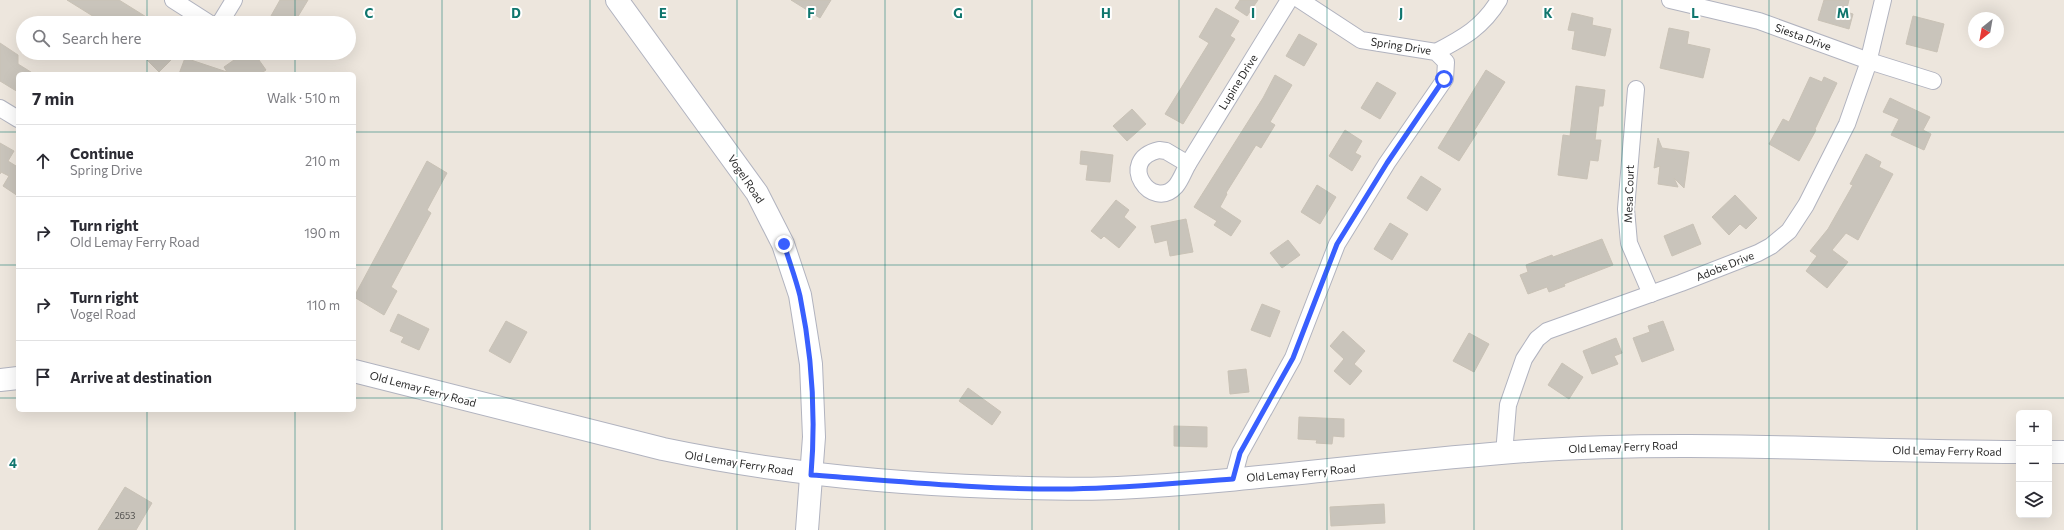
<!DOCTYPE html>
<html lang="en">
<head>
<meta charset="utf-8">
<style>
	body { margin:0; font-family:Commissioner,sans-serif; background:#f7f7f7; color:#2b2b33 }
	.controls { position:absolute; right:12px; bottom:12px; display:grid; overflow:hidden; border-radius:6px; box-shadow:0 4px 16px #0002 }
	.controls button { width:36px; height:36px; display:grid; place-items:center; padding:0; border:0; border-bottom:1px solid #e1e1e2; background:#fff; color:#2b2b33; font:20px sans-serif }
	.compass { position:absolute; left:1968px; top:12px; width:36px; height:36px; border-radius:50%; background:#fff; box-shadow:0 4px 16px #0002; rotate:211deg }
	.stop { position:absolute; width:12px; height:12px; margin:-9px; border:3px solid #395ffe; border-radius:50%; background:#fff }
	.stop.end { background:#395ffe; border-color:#fff; box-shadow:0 1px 4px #0008 }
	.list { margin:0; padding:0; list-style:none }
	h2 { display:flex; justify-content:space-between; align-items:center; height:52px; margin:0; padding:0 16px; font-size:17px }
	h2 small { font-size:13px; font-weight:400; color:#7c7c81 }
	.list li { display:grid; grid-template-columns:26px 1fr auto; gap:12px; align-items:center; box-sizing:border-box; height:72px; padding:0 16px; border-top:1px solid #e1e1e2 }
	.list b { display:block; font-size:15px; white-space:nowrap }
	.list p { margin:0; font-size:13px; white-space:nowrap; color:#7c7c81 }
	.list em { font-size:13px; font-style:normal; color:#7c7c81 }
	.icon { flex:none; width:22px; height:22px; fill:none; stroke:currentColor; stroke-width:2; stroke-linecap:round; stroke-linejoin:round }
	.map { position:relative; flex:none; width:2064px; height:530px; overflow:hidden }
	.search { position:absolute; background:#fff; box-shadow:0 4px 16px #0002; left:16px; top:16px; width:340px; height:44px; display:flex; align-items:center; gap:10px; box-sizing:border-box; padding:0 14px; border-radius:22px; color:#7c7c81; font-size:15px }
	.panel { position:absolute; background:#fff; box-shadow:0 4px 16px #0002; left:16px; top:72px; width:340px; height:340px; border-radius:6px }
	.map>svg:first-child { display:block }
</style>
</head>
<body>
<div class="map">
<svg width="2064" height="530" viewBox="0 0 2064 530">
	<rect width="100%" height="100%" fill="#ede6dd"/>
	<g fill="#c9c4bb" stroke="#c9c2b6">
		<path d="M 67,0 L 119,0 L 156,23 L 104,23 Z"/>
		<path d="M 280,0 L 308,0 L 294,23 L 267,23 Z"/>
		<path d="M 791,0 L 831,0 L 820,18 Z"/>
		<path d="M 1240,0 L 1258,0 L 1247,16 L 1235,8 Z"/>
		<path d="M 1824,0 L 1849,0 L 1846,12 L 1853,14 L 1849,29 L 1818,20 Z"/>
		<path d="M 1216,8 L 1239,21 L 1230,36 L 1235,39 L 1183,124 L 1165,114 L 1209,43 L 1199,37 Z"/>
		<path d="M 1572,13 L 1593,18 L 1592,25 L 1611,29 L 1605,56 L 1572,49 L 1575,31 L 1568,30 Z"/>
		<path d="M 1913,16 L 1944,24 L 1937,52 L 1906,44 Z"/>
		<path d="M 1669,28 L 1689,32 L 1687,44 L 1710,49 L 1703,78 L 1660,68 Z"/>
		<path d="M 1299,34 L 1317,44 L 1304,66 L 1286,56 Z"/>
		<path d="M 0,43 L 18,55 L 18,64 L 34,74 L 18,74 L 18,92 L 0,81 Z"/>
		<path d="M 140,53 L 178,53 L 159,72 Z"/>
		<path d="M 244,53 L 254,53 L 266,70 L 260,74 L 228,74 L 227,72 L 227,74 L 179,74 L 185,58 L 227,72 L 224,67 Z"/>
		<path d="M 1486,70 L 1505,82 L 1474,131 L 1477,133 L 1459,161 L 1438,148 Z"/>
		<path d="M 1275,75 L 1292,85 L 1270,122 L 1275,125 L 1261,148 L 1256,145 L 1226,193 L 1227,194 L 1220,207 L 1241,221 L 1231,236 L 1214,225 L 1217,221 L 1194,207 L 1263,98 Z"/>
		<path d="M 1810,77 L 1822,82 L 1824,77 L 1837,83 L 1815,129 L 1816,130 L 1799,161 L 1769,144 L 1783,119 L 1789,122 Z"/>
		<path d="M 1377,82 L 1396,93 L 1380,119 L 1361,108 Z"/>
		<path d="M 1576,86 L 1605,90 L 1603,106 L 1599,106 L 1595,140 L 1601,140 L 1598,161 L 1590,160 L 1587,179 L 1558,175 L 1563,135 L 1570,136 Z"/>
		<path d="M 1890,98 L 1930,117 L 1923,130 L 1931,134 L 1924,150 L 1891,135 L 1899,119 L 1883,112 Z"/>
		<path d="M 1132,109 L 1146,124 L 1127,141 L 1113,126 Z"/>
		<path d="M 1345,130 L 1362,141 L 1355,153 L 1361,156 L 1352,171 L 1329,156 Z"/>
		<path d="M 1658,138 L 1662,148 L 1689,152 L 1684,188 L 1674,178 L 1678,187 L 1658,184 L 1660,166 L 1654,168 Z"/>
		<path d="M 0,143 L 14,151 L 8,161 L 16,166 L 18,162 L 18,196 L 3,186 L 9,176 L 1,172 L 0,174 Z"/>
		<path d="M 1081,151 L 1113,155 L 1110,182 L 1086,180 L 1088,165 L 1080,164 Z"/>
		<path d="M 1866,154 L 1881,162 L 1879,167 L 1893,174 L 1858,240 L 1846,233 L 1832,250 L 1848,262 L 1827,288 L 1806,271 L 1817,256 L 1810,251 L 1828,229 L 1853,185 L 1850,184 Z"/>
		<path d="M 427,161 L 447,173 L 427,210 L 431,213 L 391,287 L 397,291 L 384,315 L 354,297 Z"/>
		<path d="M 1421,176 L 1441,189 L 1427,211 L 1407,198 Z"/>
		<path d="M 1317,185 L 1336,197 L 1320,224 L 1301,212 Z"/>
		<path d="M 1735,195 L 1757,218 L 1746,229 L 1740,224 L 1729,235 L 1712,217 Z"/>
		<path d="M 1116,200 L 1129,210 L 1124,217 L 1136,227 L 1119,248 L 1104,236 L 1101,239 L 1091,231 Z"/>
		<path d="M 1186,219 L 1193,252 L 1170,256 L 1167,240 L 1155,243 L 1151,226 Z"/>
		<path d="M 1390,223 L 1408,234 L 1392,260 L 1374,249 Z"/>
		<path d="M 1693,224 L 1701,244 L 1672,256 L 1664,236 Z"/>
		<path d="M 1602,239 L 1613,265 L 1564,284 L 1565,286 L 1549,292 L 1547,287 L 1528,294 L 1520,275 L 1528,272 L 1526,265 L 1552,255 L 1553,257 Z"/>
		<path d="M 1288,240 L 1300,255 L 1282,268 L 1270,253 Z"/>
		<path d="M 1262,304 L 1280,311 L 1270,337 L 1251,330 Z"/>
		<path d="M 398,314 L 429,329 L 419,350 L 401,342 L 404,337 L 390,331 Z"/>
		<path d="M 506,321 L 527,332 L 510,363 L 489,351 Z"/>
		<path d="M 1663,321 L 1674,350 L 1642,362 L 1633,338 L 1650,332 L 1648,326 Z"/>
		<path d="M 1343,331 L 1365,351 L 1354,364 L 1362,371 L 1350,385 L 1334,371 L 1344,359 L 1330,346 Z"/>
		<path d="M 1469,333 L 1489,344 L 1474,372 L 1453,361 Z"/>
		<path d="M 1616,338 L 1622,353 L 1614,356 L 1618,364 L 1592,374 L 1583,351 Z"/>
		<path d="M 1562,363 L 1583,377 L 1569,399 L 1548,385 Z"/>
		<path d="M 1246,369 L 1249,392 L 1230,394 L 1228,371 Z"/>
		<path d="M 968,388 L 1001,412 L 992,425 L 959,401 Z"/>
		<path d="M 1299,417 L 1344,419 L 1344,437 L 1333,436 L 1332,444 L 1316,443 L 1317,440 L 1298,439 Z"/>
		<path d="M 1174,426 L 1207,427 L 1207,447 L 1174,446 Z"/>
		<path d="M 125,487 L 152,503 L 136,530 L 98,530 Z"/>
		<path d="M 1384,504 L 1385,523 L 1331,526 L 1330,507 Z"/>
	</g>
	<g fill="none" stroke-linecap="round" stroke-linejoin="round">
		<g stroke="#b1b3bf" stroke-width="18">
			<g id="street">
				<path d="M 173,0 L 209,23"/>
				<path d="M 1670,0 L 1759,21 L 1869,61 L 1933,81"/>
				<path d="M 220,23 L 234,0"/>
				<path d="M 1436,52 C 1463,38 1483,27 1499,0"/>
				<path d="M 1636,89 L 1626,209 L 1629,243 L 1651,294"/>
				<path d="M 0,108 L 18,119"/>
				<path d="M 1159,150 L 1166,151 L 1188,164 C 1184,171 1181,180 1176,186 C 1152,213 1115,160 1159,150 Z"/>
				<path d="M 1188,164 L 1289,0"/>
				<path d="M 1504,454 L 1508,405 L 1524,359 L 1537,339 L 1547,331 L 1681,283 L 1758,253 L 1771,246 L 1789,231 L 1806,205 L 1847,124 L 1867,67 L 1883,0"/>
				<path d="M 1233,479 L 1240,453 L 1293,358 L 1337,244 L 1387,163 L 1445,79 L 1446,62 L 1436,52 L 1361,40 L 1300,0"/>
			</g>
		</g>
		<g stroke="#b1b3bf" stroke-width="24">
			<g id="secondary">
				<path d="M 617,0 L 757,193 L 783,244 L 800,295 L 811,364 L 814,437 L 807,530"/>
				<path d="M 354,371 L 663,449 C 773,472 883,483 995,487 C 1036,488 1077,490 1118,488 C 1255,481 1391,461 1527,451 C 1691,439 1855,452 2019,452"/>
				<path d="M 0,380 L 18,378"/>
				<path d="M 2049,452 L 2064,452"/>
			</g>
		</g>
		<use href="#street" stroke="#fff" stroke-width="16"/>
		<use href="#secondary" stroke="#fff" stroke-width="22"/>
	</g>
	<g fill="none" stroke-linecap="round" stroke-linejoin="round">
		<path stroke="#395ffe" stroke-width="5" d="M 784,244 C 789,261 796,279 800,296 C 812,355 816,415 811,475 C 898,481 985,490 1072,489 C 1126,488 1179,483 1233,479 L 1240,453 L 1293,358 L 1337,244 L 1387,163 L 1444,79"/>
	</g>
	<path fill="none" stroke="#0f766e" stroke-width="1" stroke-opacity="0.55" d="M 147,0 L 147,23M 295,0 L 295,23M 442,0 L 442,530M 590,0 L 590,530M 737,0 L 737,530M 885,0 L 885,530M 1032,0 L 1032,530M 1179,0 L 1179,530M 1327,0 L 1327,530M 1474,0 L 1474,530M 1622,0 L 1622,530M 1769,0 L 1769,530M 1917,0 L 1917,530M 147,53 L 147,74M 295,53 L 295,74M 0,132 L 18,132M 354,132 L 2064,132M 0,265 L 18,265M 354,265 L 2064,265M 0,398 L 18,398M 354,398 L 2064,398M 147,410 L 147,530M 295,410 L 295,530"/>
	<g text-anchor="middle" stroke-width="4" stroke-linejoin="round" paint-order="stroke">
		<g font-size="9" fill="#52514f">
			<text x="125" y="519">2653</text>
		</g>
		<g font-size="11" fill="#2b2b2b" stroke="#fff">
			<text transform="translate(1803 37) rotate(20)" y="4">Siesta Drive</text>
			<text transform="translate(1401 46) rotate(9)" y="4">Spring Drive</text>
			<text transform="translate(1238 82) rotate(-58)" y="4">Lupine Drive</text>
			<text transform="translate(746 179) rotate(56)" y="4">Vogel Road</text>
			<text transform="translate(1629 194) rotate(-88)" y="4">Mesa Court</text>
			<text transform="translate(1725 266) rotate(-22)" y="4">Adobe Drive</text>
			<text transform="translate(423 389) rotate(15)" y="4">Old Lemay Ferry Road</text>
			<text transform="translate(1623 447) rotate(-2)" y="4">Old Lemay Ferry Road</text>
			<text transform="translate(1947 451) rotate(1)" y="4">Old Lemay Ferry Road</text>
			<text transform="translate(739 463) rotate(9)" y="4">Old Lemay Ferry Road</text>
			<text transform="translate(1301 473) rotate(-5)" y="4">Old Lemay Ferry Road</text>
		</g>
	</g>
	<g font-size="13" text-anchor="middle" font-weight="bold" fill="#0f766e" stroke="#fff" stroke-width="4" stroke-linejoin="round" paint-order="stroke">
		<text x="369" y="18">C</text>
		<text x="516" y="18">D</text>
		<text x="663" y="18">E</text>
		<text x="811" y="18">F</text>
		<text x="958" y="18">G</text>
		<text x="1106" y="18">H</text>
		<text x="1253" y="18">I</text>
		<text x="1401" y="18">J</text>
		<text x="1548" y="18">K</text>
		<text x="1695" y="18">L</text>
		<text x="1843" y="18">M</text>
		<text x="13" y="468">4</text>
	</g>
</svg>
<div class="controls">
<button>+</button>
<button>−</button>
<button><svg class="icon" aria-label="layers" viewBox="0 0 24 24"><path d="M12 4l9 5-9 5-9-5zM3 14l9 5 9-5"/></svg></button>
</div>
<svg class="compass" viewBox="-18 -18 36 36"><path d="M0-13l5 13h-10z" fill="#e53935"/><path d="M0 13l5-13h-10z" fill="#7c7c81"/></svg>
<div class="stop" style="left:1444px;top:79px"></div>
<div class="stop end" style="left:784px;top:244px"></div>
<div class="search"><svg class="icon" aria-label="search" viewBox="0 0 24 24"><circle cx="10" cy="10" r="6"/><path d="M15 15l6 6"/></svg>Search here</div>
<section class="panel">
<h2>7 min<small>Walk · 510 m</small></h2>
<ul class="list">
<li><svg class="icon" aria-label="ahead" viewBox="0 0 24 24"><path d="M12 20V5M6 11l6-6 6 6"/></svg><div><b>Continue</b><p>Spring Drive</p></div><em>210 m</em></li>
<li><svg class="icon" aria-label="right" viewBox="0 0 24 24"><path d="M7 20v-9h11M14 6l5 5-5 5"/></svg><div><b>Turn right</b><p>Old Lemay Ferry Road</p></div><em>190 m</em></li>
<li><svg class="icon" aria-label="right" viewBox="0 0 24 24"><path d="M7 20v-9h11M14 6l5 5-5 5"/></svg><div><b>Turn right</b><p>Vogel Road</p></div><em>110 m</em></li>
<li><svg class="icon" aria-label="arrive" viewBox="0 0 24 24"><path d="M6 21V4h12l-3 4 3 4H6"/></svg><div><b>Arrive at destination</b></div></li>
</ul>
</section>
</div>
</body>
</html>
